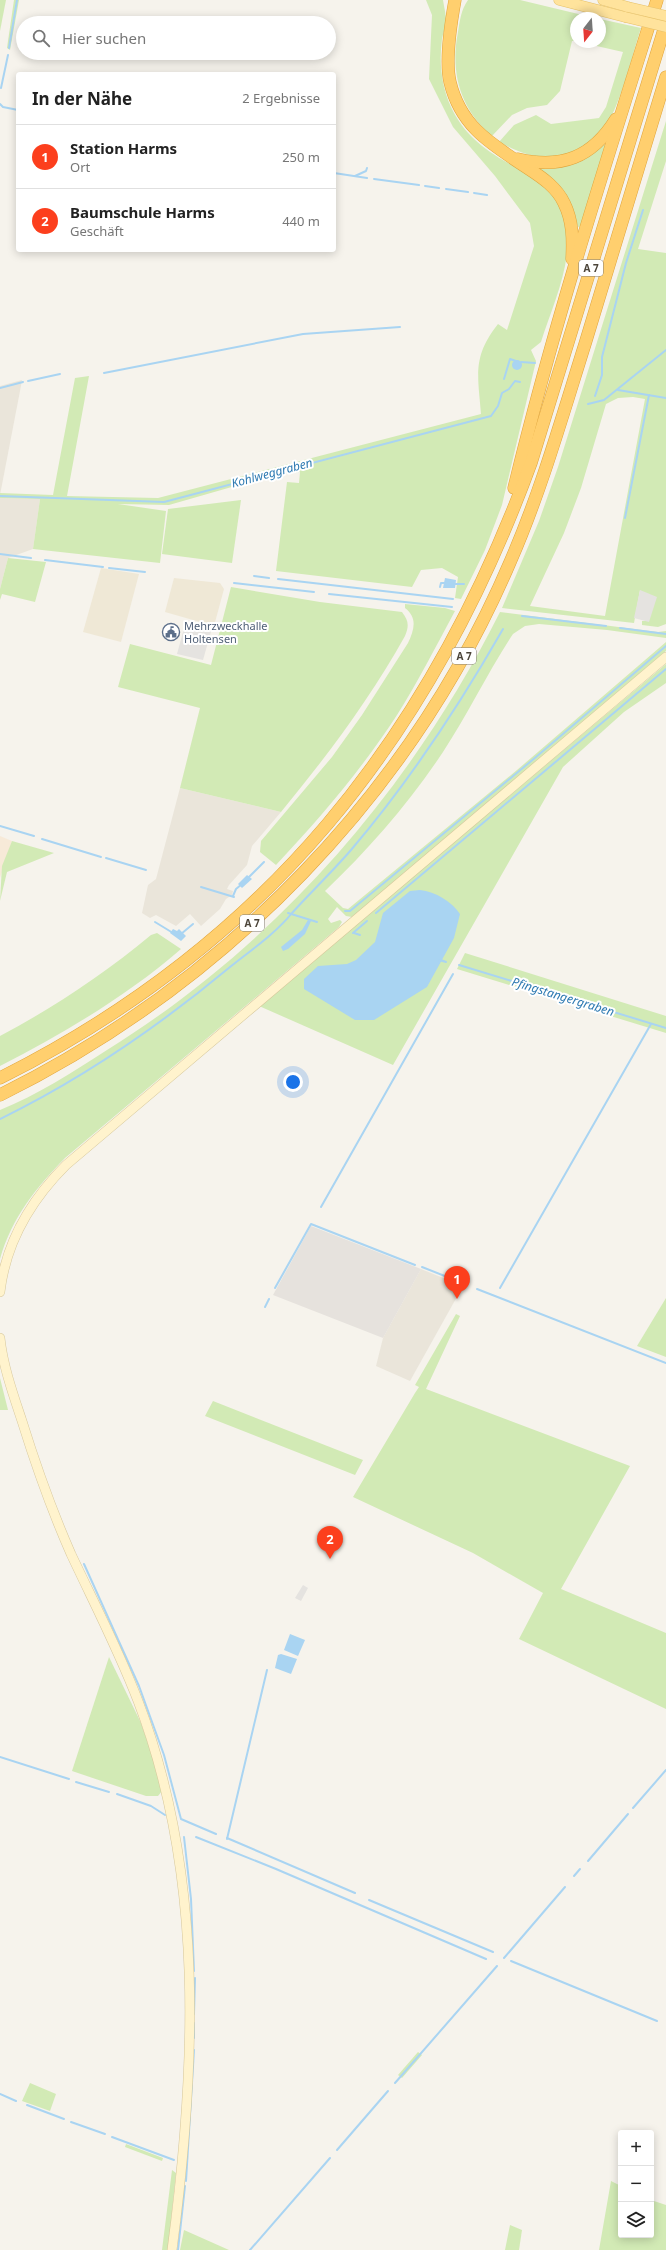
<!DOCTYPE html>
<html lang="de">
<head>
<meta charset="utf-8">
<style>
	body { margin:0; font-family:"Noto Sans",sans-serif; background:#f2f2f2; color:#222 }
	.controls { position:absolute; right:12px; bottom:12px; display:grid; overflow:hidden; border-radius:4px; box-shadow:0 2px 10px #0003 }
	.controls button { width:36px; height:36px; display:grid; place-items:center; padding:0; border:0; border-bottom:1px solid #e0e0e0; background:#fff; color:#222; font:20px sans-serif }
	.compass { position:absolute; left:570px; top:12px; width:36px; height:36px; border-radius:50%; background:#fff; box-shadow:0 2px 10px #0003; rotate:197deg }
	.you { position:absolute; left:293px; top:1082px; width:14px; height:14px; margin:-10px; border:3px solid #fff; border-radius:50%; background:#1a73e8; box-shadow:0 0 0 6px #1a73e833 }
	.badge { display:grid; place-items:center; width:26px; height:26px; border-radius:50%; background:#fc3f1d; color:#fff; font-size:13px; font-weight:700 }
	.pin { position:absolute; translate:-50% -33px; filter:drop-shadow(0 1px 2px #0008) }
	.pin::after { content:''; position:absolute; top:21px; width:14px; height:12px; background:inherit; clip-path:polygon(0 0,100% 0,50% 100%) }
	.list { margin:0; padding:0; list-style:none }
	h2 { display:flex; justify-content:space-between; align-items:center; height:52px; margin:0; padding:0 16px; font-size:17px }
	h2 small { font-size:13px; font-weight:400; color:#767676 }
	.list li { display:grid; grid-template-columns:26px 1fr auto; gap:12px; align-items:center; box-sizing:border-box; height:64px; padding:0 16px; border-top:1px solid #e0e0e0 }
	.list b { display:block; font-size:15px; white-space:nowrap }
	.list p { margin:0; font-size:13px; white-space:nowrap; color:#767676 }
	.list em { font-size:13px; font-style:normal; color:#767676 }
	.icon { flex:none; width:22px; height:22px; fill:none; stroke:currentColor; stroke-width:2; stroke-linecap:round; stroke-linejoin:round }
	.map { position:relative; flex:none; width:666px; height:2250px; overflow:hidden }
	.search { position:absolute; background:#fff; box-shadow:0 2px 10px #0003; left:16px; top:16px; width:320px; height:44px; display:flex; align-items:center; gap:10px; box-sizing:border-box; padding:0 14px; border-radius:22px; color:#767676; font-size:15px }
	.panel { position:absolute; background:#fff; box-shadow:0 2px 10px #0003; left:16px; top:72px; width:320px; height:180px; border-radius:4px }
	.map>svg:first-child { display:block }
</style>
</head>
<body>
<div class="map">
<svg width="666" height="2250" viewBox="0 0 666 2250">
	<rect width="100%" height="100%" fill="#f6f3ec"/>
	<g fill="#eae5da">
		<path d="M 22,380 L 20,391 L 0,495 L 0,386 Z"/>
		<path d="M 0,498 L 40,499 L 33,549 L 8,558 L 0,589 Z"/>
		<path d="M 180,788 L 281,812 L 252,846 L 247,865 L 229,885 L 227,889 L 233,891 L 232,895 L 226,899 L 220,909 L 201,926 L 190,914 L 176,926 L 156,915 L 150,918 L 142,913 L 148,885 L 156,879 Z"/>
		<path d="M 421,1269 L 463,1286 L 410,1381 L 376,1366 L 383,1338 Z"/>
	</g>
	<path fill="#f7ead8" d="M 0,836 L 12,841 L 0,878 Z"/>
	<path fill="#e6e2dd" d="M 311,1226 L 421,1269 L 383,1338 L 273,1295 Z"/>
	<g fill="#efe8d6">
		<path d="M 101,568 L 139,574 L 121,642 L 83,632 Z"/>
		<path d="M 174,578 L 220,583 L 224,589 L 214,626 L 165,612 Z"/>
	</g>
	<g fill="#d2eab5" fill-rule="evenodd">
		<path d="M 0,0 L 6,0 L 0,31 Z"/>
		<path d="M 14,0 L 19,0 L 10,50 L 7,48 Z"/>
		<path d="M 426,0 L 443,0 C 444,7 446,14 446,21 C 446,27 443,33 442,39 C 439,62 441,85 451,107 C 463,133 483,149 508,163 C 523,171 538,180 550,193 C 588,234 555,297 541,342 L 531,350 L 536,361 L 502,505 L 485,550 L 461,599 L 455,598 L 458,577 L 442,568 L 421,570 L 412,587 L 276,571 L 287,482 L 299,483 L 300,472 L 277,474 L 169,505 L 118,504 L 166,511 L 160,563 L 33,549 L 40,499 L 0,498 L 0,493 L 53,495 L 75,378 L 89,376 L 67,496 L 158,498 L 481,414 C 478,375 472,357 498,324 L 507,330 L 534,246 L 530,223 L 495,176 L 453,127 L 429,79 L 432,15 Z"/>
		<path d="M 468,0 L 520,0 L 595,18 L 576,18 L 576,41 L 572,41 L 560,91 L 547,105 L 527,108 L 512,115 L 492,136 C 460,109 450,72 458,32 C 460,20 461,10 468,0 Z"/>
		<path d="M 600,19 L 641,28 C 632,56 623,95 609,121 C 597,144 568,159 543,157 C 527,156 513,149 499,142 L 514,125 L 536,115 L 551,124 L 599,118 L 606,107 L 623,52 L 579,42 L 600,42 Z"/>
		<path d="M 666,121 L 666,161 L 638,249 L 666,253 L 666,624 L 658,627 L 642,625 L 642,621 L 649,621 L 640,590 L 634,623 L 502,608 L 539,521 L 558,467 ZM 633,397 L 645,399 L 605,616 L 530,606 L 564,533 L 581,488 L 606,404 L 618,398 Z"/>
		<path d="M 604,144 L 606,146 L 582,226 L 578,227 L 571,206 L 539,170 L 540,167 L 595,151 Z"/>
		<path d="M 241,500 L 232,563 L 162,554 L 168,509 Z"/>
		<path d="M 8,558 L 46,562 L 35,602 L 2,594 L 0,600 L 0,589 Z"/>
		<path d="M 231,587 L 320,602 L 402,612 C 409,621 409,626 405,636 C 370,699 327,756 281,812 L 180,788 L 200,708 L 118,687 L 130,644 L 211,665 Z"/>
		<path d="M 405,604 L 445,608 L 455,611 C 436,646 418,682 397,715 C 362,769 320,818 276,865 L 260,852 L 261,841 L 332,757 L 362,715 L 408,643 C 414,630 418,618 405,608 Z"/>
		<path d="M 500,612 L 658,632 L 666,631 L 666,638 L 607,630 L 539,624 L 525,626 L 513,634 C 488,672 468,714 443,752 C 409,803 369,849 325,891 L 343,908 L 348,909 L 517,770 L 666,642 L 666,651 L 352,917 L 346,916 L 337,907 L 328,919 L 331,923 L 340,920 L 342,922 L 339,927 L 65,1158 C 36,1188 12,1217 0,1259 L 0,1110 C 37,1095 73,1072 107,1050 C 277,944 410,791 500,612 Z"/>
		<path d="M 666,664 L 666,683 L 624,712 L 563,767 L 393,1065 L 259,1006 Z"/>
		<path d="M 12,841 L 54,853 L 7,872 L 0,901 L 2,866 Z"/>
		<path d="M 157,933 L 181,949 C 127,996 64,1033 0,1066 L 0,1036 C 53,1008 104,974 151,935 Z"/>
		<path d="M 465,953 L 666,1016 L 666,1033 L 457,969 Z"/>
		<path d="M 666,1298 L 666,1357 L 637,1346 Z"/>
		<path d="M 456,1314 L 460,1316 L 426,1389 L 630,1466 L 561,1589 L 666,1633 L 666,1709 L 519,1639 L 543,1593 L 473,1553 L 353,1497 L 415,1393 L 419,1387 L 415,1385 Z"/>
		<path d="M 0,1378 L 8,1410 L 0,1410 Z"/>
		<path d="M 213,1401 L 363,1460 L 355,1475 L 205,1416 Z"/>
		<path d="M 109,1657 L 141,1723 L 152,1755 L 162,1791 L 158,1796 L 146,1796 L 72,1771 Z"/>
		<path d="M 418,2052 L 422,2055 L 402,2078 L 398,2075 Z"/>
		<path d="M 30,2083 L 56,2094 L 50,2111 L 22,2101 Z"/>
		<path d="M 126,2144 L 163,2158 L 162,2161 L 125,2147 Z"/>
		<path d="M 172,2170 L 176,2173 L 168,2250 L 162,2250 Z"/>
		<path d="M 611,2181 L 621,2186 L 621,2235 L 651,2235 L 651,2200 L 666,2205 L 666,2250 L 599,2250 Z"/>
		<path d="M 510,2225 L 522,2230 L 519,2250 L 505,2250 Z"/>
		<path d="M 184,2230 L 229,2250 L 180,2250 Z"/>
	</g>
	<g fill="#e5e3e0">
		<path d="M 640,590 L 657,597 L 649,622 L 634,618 Z"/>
		<path d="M 186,621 L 212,628 L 203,660 L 177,654 Z"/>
		<path d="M 303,1585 L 308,1588 L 301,1601 L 295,1598 Z"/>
	</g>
	<g fill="#a9d4f2">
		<circle cx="517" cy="365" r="5"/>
		<path d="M 445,578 L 456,580 L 455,588 L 443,588 Z"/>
		<path d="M 247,875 L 252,879 L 242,888 L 238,884 Z"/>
		<path d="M 420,890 C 436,892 451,901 460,914 L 454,938 L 427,987 L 374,1020 L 355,1020 L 304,989 L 304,979 L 318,966 L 347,964 L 356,960 L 375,942 L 383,913 L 410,891 Z"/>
		<path d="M 308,920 L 311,921 L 305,934 L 288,949 L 283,951 L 281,947 L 302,930 Z"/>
		<path d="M 173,929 L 177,931 L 179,929 L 186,936 L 181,941 L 170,933 Z"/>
		<path d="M 290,1634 L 305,1640 L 298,1656 L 284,1650 Z"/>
		<path d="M 281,1654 L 297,1659 L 291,1674 L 275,1668 L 278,1655 Z"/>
	</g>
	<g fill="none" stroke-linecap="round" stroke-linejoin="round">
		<g stroke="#a9d4f2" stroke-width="2">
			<path d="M 9,48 L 17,0"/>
			<path d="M 1,88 L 8,55"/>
			<path d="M 0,104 L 3,107 L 18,110"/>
			<path d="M 334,173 L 367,178"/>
			<path d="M 355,176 L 366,171 L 367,168"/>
			<path d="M 374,179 L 419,185"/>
			<path d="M 425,186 L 439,188"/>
			<path d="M 446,189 L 468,192"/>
			<path d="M 474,193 L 487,195"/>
			<path d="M 521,362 L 535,363"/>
			<path d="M 104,373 L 303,334 L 400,327"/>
			<path d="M 504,379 L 510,359 L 516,361"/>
			<path d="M 28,381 L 60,374"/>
			<path d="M 0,388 L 23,382"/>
			<path d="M 618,390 L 666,398"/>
			<path d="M 595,396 L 602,375 L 602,357 L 626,263 L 643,210"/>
			<path d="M 588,404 L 604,400 L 666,350"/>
			<path d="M 0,496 L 164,502 L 491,416 L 498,406 L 502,393 L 509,389 L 515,381 L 520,382"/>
			<path d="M 625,518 L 649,395"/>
			<path d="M 0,554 L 31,558"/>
			<path d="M 45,560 L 103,567"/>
			<path d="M 109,568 L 145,572"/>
			<path d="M 254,576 L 269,578"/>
			<path d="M 278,579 L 453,599"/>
			<path d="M 234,583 L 314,592"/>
			<path d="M 454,584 L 464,584"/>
			<path d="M 440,587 L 441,583 L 445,583"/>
			<path d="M 329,594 L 452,607"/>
			<path d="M 522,616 L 606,626"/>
			<path d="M 620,628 L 666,634"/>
			<path d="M 0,826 L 34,836"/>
			<path d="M 42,839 L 101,857"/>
			<path d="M 106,858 L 146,870"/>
			<path d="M 248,878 L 264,862"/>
			<path d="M 201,887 L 234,897"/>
			<path d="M 233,896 L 236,889 L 242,884"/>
			<path d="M 345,911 L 350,911 L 536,757 L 666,646"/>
			<path d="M 288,913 L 317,922"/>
			<path d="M 376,913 L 666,669"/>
			<path d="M 155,922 L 173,933"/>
			<path d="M 353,933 L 367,921"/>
			<path d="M 354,933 L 360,935"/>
			<path d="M 181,934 L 193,924"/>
			<path d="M 439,960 L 446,962 L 441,960"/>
			<path d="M 459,965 L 666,1028"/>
			<path d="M 0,1119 C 84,1078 158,1027 230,967 C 250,951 276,933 292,913 C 311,892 332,872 351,850 C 409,782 459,706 503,629"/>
			<path d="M 321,1207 L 453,974"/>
			<path d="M 422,1267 L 460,1282"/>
			<path d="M 275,1288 L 311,1224 L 415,1265"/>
			<path d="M 500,1288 L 651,1024"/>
			<path d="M 477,1289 L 666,1363"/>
			<path d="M 265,1307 L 269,1299"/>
			<path d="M 84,1564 L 139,1686 L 164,1755 L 181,1819 L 216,1834"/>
			<path d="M 0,1757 L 69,1779"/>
			<path d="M 76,1782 L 109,1792"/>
			<path d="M 117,1794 L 151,1806 L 165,1815"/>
			<path d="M 633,1808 L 666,1770"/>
			<path d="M 184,1837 L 191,1899 L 194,1971"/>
			<path d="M 196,1837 L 276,1869 L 486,1959"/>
			<path d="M 227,1838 L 355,1893"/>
			<path d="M 227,1839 L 267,1670"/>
			<path d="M 588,1861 L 628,1814"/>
			<path d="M 574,1876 L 580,1869"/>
			<path d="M 369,1900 L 493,1952"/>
			<path d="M 504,1958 L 565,1887"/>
			<path d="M 511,1961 L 657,2021"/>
			<path d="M 194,2014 L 195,1978"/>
			<path d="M 194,2038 L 194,2023"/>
			<path d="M 395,2083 L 497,1966"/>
			<path d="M 0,2094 L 16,2101"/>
			<path d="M 27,2105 L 64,2119"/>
			<path d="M 71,2122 L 105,2134"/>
			<path d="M 112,2137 L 174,2160"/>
			<path d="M 337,2150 L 388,2091"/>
			<path d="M 186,2181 L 194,2050"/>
			<path d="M 178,2250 L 185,2186"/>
			<path d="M 250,2250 L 330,2158"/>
		</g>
		<g stroke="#d6c79b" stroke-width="10">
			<g id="secondary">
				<path d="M 0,1292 C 6,1241 31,1200 66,1165 L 666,657"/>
				<path d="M 0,1338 C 3,1366 13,1394 22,1421 C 36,1466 52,1511 71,1554 C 94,1603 119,1651 138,1701 C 205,1875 196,2069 172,2250"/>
			</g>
		</g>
		<g stroke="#e6c16a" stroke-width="11">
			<g id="primary">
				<path d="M 559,0 L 625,17"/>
				<path d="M 603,0 L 628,7"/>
			</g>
		</g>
		<g stroke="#e0a43c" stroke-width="13">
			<g id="highway">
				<path d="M 455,0 C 451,22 445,60 450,82 C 461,128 493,145 529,169 C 543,178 557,188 564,203 C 573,221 573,240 572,259"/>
				<path d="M 518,159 C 561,169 592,158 616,119"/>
				<path d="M 514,488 C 554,323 606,162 657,0"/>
				<path d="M 0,1078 C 266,945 430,739 531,463 L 666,23"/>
				<path d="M 0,1095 C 226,983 412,793 511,560 C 541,491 562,417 585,344 C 612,255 639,166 666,77"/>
			</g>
		</g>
		<use href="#secondary" stroke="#fff3cd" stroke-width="9"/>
		<use href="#primary" stroke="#ffe39c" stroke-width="10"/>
		<use href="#highway" stroke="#ffcf6e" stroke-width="12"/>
		<g stroke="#e6c16a" stroke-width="11" stroke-linecap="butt">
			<g id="primary-bridge">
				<path d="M 628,7 L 666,16"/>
				<path d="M 625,17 L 666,27"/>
			</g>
		</g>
		<use href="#primary-bridge" stroke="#ffe39c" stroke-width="10"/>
	</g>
	<defs>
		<g id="civic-ring" transform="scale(0.9)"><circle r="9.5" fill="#fff" stroke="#5c6f8a" stroke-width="1.5"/><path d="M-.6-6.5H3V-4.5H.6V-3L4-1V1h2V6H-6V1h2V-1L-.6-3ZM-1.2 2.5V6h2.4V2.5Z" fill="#5c6f8a"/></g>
	</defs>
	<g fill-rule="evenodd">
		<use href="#civic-ring" x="171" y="632"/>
	</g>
	<g text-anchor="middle" stroke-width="4" stroke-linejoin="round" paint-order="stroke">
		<g fill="#fff" stroke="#817c74" stroke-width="1">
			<rect x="579" y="260" width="24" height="16" rx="3"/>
			<rect x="452" y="648" width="24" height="16" rx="3"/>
			<rect x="240" y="915" width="24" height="16" rx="3"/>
		</g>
		<g font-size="10" font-weight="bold" fill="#4b4439">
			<text x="591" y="272">A 7</text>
			<text x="464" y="660">A 7</text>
			<text x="252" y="927">A 7</text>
		</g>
		<g font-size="11" fill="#4e5e75" stroke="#fff" text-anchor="start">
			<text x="184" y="630">Mehrzweckhalle<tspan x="184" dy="13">Holtensen</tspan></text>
		</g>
		<g font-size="12" font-style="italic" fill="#2e7ab2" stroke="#fff">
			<text transform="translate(272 473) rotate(-15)" y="4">Kohlweggraben</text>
			<text transform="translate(563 997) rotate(17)" y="4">Pfingstangergraben</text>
		</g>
	</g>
</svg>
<div class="controls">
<button>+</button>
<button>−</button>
<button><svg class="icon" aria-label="layers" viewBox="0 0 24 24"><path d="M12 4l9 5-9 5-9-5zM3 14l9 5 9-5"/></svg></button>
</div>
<svg class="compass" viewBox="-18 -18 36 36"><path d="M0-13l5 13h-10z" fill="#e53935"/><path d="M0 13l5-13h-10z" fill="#767676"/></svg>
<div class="you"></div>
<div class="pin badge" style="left:457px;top:1299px">1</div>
<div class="pin badge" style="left:330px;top:1559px">2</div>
<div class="search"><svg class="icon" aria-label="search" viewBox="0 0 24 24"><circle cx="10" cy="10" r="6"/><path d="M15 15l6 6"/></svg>Hier suchen</div>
<section class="panel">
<h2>In der Nähe<small>2 Ergebnisse</small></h2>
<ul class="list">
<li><span class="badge">1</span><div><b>Station Harms</b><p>Ort</p></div><em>250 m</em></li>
<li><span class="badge">2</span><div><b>Baumschule Harms</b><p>Geschäft</p></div><em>440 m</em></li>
</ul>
</section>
</div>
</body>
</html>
